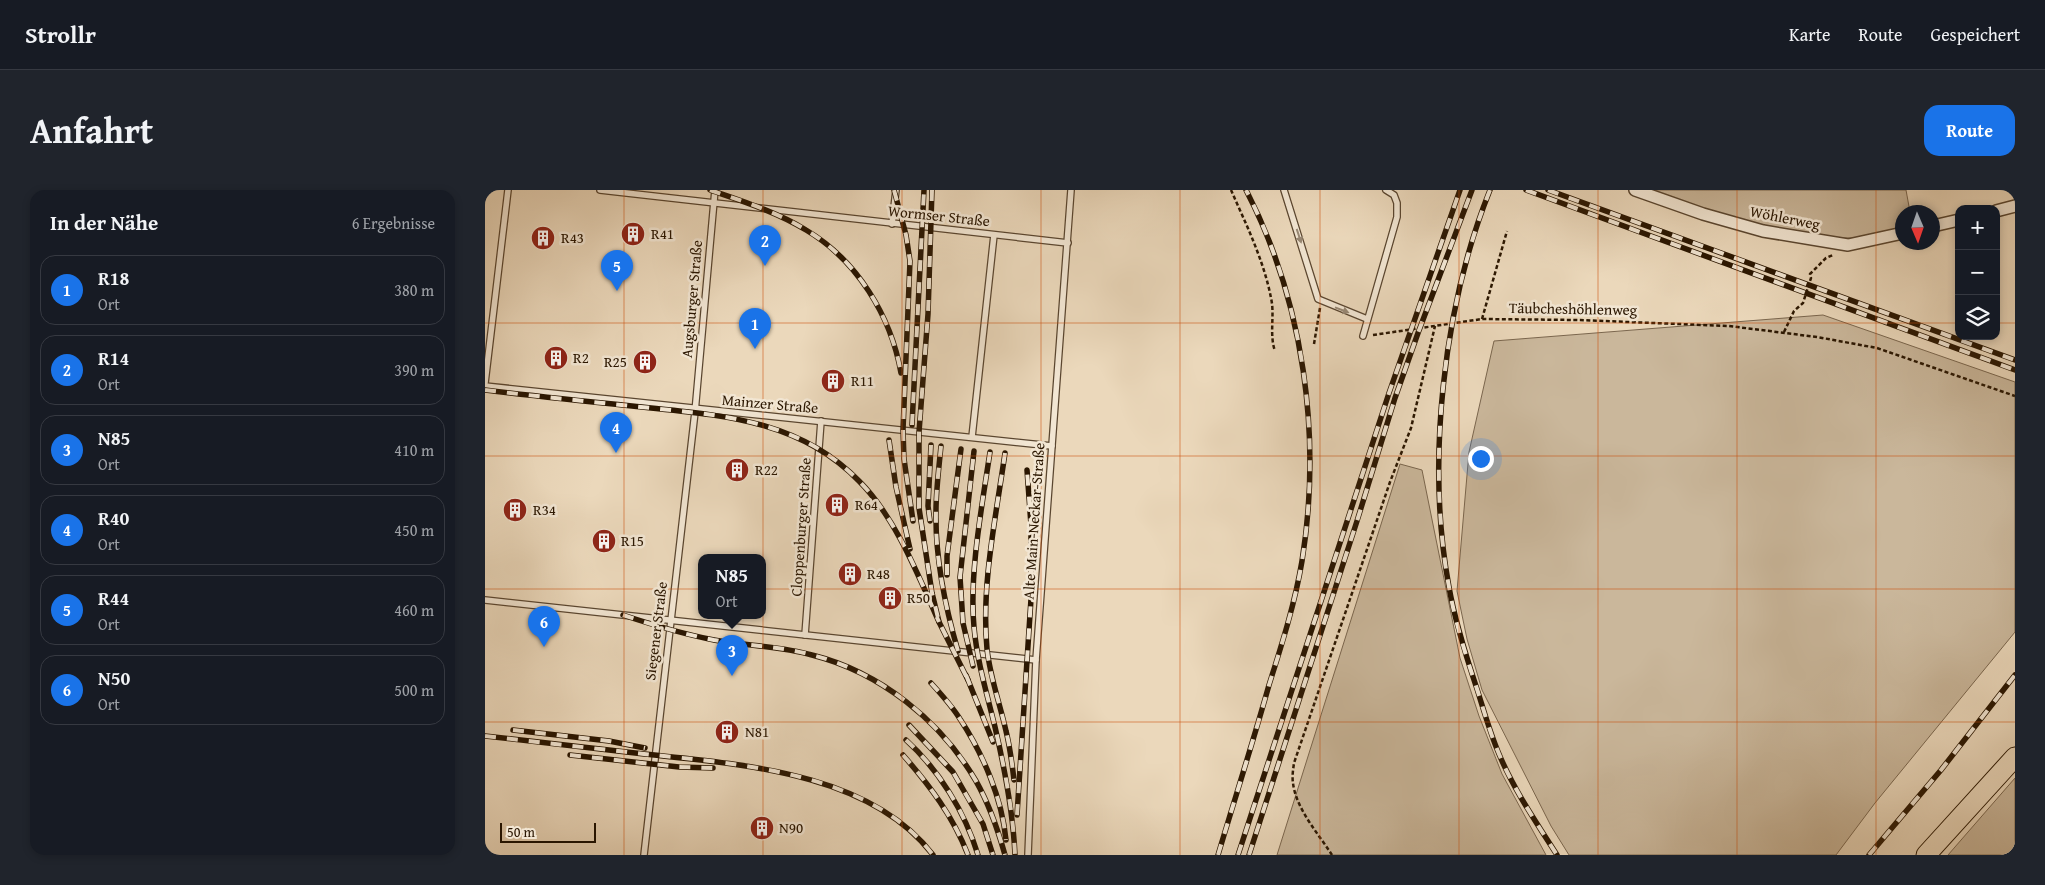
<!DOCTYPE html>
<html lang="de">
<head>
<meta charset="utf-8">
<style>
	body { margin:0; font-family:"Gentium Book Plus",serif; background:#20242c; color:#f1f3f6 }
	.controls { position:absolute; right:15px; top:15px; display:grid; overflow:hidden; border-radius:10px; box-shadow:0 2px 8px #0003 }
	.controls button { width:45px; height:45px; display:grid; place-items:center; padding:0; border:0; border-bottom:1px solid #363941; background:#171b24; color:#f1f3f6; font:25px sans-serif }
	.compass { position:absolute; left:1410px; top:15px; width:45px; height:45px; border-radius:50%; background:#171b24; box-shadow:0 2px 8px #0003; rotate:178deg }
	.scale { position:absolute; left:15px; bottom:12px; width:96px; box-sizing:border-box; padding-left:5px; border:2px solid #2a1601; border-top:0; font-size:14px; line-height:18px; white-space:nowrap; color:#2a1601; -webkit-text-stroke:4px #f2e6d3; paint-order:stroke }
	.you { position:absolute; left:995px; top:268px; width:18px; height:18px; margin:-12px; border:4px solid #fff; border-radius:50%; background:#1a73e8; box-shadow:0 0 0 8px #1a73e833 }
	.badge { display:grid; place-items:center; width:32px; height:32px; border-radius:50%; background:#1a73e8; color:#fff; font-size:16px; font-weight:700 }
	.pin { position:absolute; translate:-50% -41px; filter:drop-shadow(0 1px 2px #0008) }
	.pin::after { content:''; position:absolute; top:26px; width:18px; height:15px; background:inherit; clip-path:polygon(0 0,100% 0,50% 100%) }
	.popup { position:absolute; left:213px; top:364px; width:68px; height:65px; box-sizing:border-box; display:grid; place-content:center; border-radius:10px; background:#171b24; filter:drop-shadow(0 1px 4px #0005); font-size:16px; white-space:nowrap; color:#9ea1a6 }
	.popup b { font-size:19px; color:#f1f3f6 }
	.popup::after { content:''; position:absolute; left:50%; top:100%; margin-left:-10px; border:10px solid transparent; border-top-color:#171b24 }
	.list { margin:0; padding:0; list-style:none }
	h2 { display:flex; justify-content:space-between; align-items:center; height:65px; margin:0; padding:0 20px; font-size:21px }
	h2 small { font-size:16px; font-weight:400; color:#9ea1a6 }
	.list li { display:grid; grid-template-columns:32px 1fr auto; gap:15px; align-items:center; box-sizing:border-box; height:70px; margin:0 10px 10px; padding:0 10px; border:1px solid #363941; border-radius:15px }
	.list b { display:block; font-size:19px; white-space:nowrap }
	.list p { margin:0; font-size:16px; white-space:nowrap; color:#9ea1a6 }
	.list em { font-size:16px; font-style:normal; color:#9ea1a6 }
	.icon { flex:none; width:28px; height:28px; fill:none; stroke:currentColor; stroke-width:2; stroke-linecap:round; stroke-linejoin:round }
	.map { position:relative; flex:none; width:1530px; height:665px; overflow:hidden; border-radius:15px }
	header { display:flex; align-items:center; gap:30px; box-sizing:border-box; height:70px; padding:0 25px; background:#171b24; border-bottom:1px solid #363941 }
	header strong { font-size:24px }
	nav { display:flex; gap:28px; margin-inline-start:auto; font-size:18px }
	.intro { display:flex; align-items:center; justify-content:space-between; box-sizing:border-box; height:120px; padding:0 30px }
	h1 { margin:0; font-size:35px }
	.button { padding:12px 22px; border-radius:15px; background:#1a73e8; color:#fff; font-size:18px; font-weight:700 }
	main { display:flex; gap:30px; padding:0 30px }
	aside { flex:1; background:#171b24; border-radius:15px; box-shadow:0 2px 8px #0003 }
	.map>svg:first-child { display:block }
</style>
</head>
<body>
<header>
<strong>Strollr</strong>
<nav><a>Karte</a><a>Route</a><a>Gespeichert</a></nav>
</header>
<div class="intro"><h1>Anfahrt</h1><a class="button">Route</a></div>
<main>
<aside>
<h2>In der Nähe<small>6 Ergebnisse</small></h2>
<ul class="list">
<li><span class="badge">1</span><div><b>R18</b><p>Ort</p></div><em>380 m</em></li>
<li><span class="badge">2</span><div><b>R14</b><p>Ort</p></div><em>390 m</em></li>
<li><span class="badge">3</span><div><b>N85</b><p>Ort</p></div><em>410 m</em></li>
<li><span class="badge">4</span><div><b>R40</b><p>Ort</p></div><em>450 m</em></li>
<li><span class="badge">5</span><div><b>R44</b><p>Ort</p></div><em>460 m</em></li>
<li><span class="badge">6</span><div><b>N50</b><p>Ort</p></div><em>500 m</em></li>
</ul>
</aside>
<div class="map">
<svg width="1530" height="665" viewBox="0 0 1530 665">
	<rect width="100%" height="100%" fill="#ebd8bb"/>
	<filter id="stains"><feTurbulence type="fractalNoise" baseFrequency=".004" numOctaves="4"/><feColorMatrix values="0 0 0 0 .2 0 0 0 0 .09 0 0 0 0 .02 0 0 0 .5 -.17"/></filter>
	<radialGradient id="worn" r=".72"><stop offset=".6" stop-color="#630" stop-opacity="0"/><stop offset="1" stop-color="#630" stop-opacity=".3"/></radialGradient>
	<g fill="#cab79b" stroke="#7a664e">
		<path d="M 1167,0 L 1421,0 L 1425,22 L 1418,22 L 1417,43 C 1335,61 1243,28 1167,0 Z"/>
		<path d="M 1338,125 L 1530,192 L 1530,442 L 1390,613 L 1351,665 L 1084,665 L 1066,636 L 997,500 L 982,449 L 972,401 L 984,262 L 1009,151 Z"/>
		<path d="M 915,274 L 937,280 L 975,468 L 994,526 L 1017,584 L 1061,665 L 792,665 Z"/>
		<path d="M 1530,588 L 1530,665 L 1463,665 Z"/>
	</g>
	<g fill="none" stroke-linecap="round" stroke-linejoin="round">
		<g stroke="#5a4630" stroke-width="8">
			<g id="lane">
				<path d="M 115,0 L 583,53"/>
				<path d="M 799,0 L 833,109 L 882,129"/>
				<path d="M 407,34 L 411,0"/>
				<path d="M 878,146 L 912,27 L 912,13 L 909,5 L 901,0"/>
				<path d="M 0,193 L 23,0"/>
				<path d="M 0,196 L 567,256"/>
				<path d="M 487,247 L 509,45"/>
				<path d="M 0,410 L 551,470"/>
				<path d="M 320,445 L 336,231"/>
				<path d="M 159,665 L 210,222 L 230,0"/>
				<path d="M 543,665 L 551,470 L 586,0"/>
			</g>
		</g>
		<g stroke="#5a4630" stroke-width="14">
			<g id="street">
				<path d="M 1150,0 L 1218,24 L 1278,41 L 1363,55 L 1418,43"/>
				<path d="M 1511,21 L 1530,16"/>
				<path d="M 1448,36 L 1474,30"/>
			</g>
		</g>
		<g stroke="#2a1601" stroke-width="21">
			<path id="primary" d="M 1441,665 L 1530,567"/>
		</g>
		<g stroke="#2a1601" stroke-width="2.5" stroke-dasharray="4 2.5" stroke-linecap="butt">
			<path d="M 746,0 C 761,34 779,71 786,108 C 790,125 784,144 790,161"/>
			<path d="M 997,129 L 1022,41"/>
			<path d="M 1299,142 L 1309,121 L 1318,113 L 1326,88 L 1325,84 L 1341,68 L 1348,65"/>
			<path d="M 888,145 L 997,129 L 1093,130 L 1244,136 L 1332,147 L 1392,158 L 1530,206"/>
			<path d="M 829,154 L 835,118"/>
			<path d="M 847,665 C 833,643 811,619 808,593 C 807,587 808,580 809,573 L 905,292 L 926,238 L 950,136"/>
		</g>
		<use href="#lane" stroke="#f2e6d3" stroke-width="5.5"/>
		<use href="#street" stroke="#f2e6d3" stroke-width="11"/>
		<use href="#primary" stroke="#ebd8bb" stroke-width="19"/>
		<g stroke="#2a1601" stroke-width="5.5">
			<g id="rail">
				<path d="M 225,0 C 257,11 292,22 321,40 C 372,70 406,126 416,183"/>
				<path d="M 409,0 L 421,45 L 425,71 L 418,240 L 419,269 L 428,331"/>
				<path d="M 447,0 L 443,124 L 434,242 L 434,318 L 447,403 L 454,432 L 483,490"/>
				<path d="M 1005,0 C 958,117 941,273 964,397 C 970,432 981,466 992,499 C 999,521 1005,543 1014,564 C 1029,600 1051,632 1072,665"/>
				<path d="M 1041,0 L 1530,180"/>
				<path d="M 1063,0 L 1530,170"/>
				<path d="M 0,200 C 49,206 98,211 147,216 C 230,225 312,227 374,291 C 411,328 433,385 454,432"/>
				<path d="M 427,235 L 439,0"/>
				<path d="M 404,250 L 411,297 L 425,359"/>
				<path d="M 456,256 C 454,277 451,300 451,321 C 450,368 460,416 473,461"/>
				<path d="M 505,262 C 497,316 484,384 489,437 C 492,471 502,504 510,537 C 520,580 528,621 530,665"/>
				<path d="M 520,263 C 511,327 496,395 502,459 C 505,487 515,514 521,541 C 525,557 527,573 529,590"/>
				<path d="M 445,331 L 443,316 L 446,255"/>
				<path d="M 462,385 L 462,366 L 476,259"/>
				<path d="M 138,425 C 168,435 198,444 229,450 C 262,456 295,456 327,465 C 395,482 456,531 491,591 C 504,614 513,640 520,665"/>
				<path d="M 488,476 L 478,433 L 475,387 L 489,261"/>
				<path d="M 481,485 L 508,552"/>
				<path d="M 446,493 C 456,504 467,516 475,529 C 498,564 517,608 521,650"/>
				<path d="M 424,535 L 468,582 L 498,634 L 508,665"/>
				<path d="M 28,540 L 124,551 L 160,558"/>
				<path d="M 0,546 C 53,552 106,558 159,564 C 254,574 385,582 448,665"/>
				<path d="M 421,550 C 454,580 480,622 493,665"/>
				<path d="M 85,565 L 194,577 L 228,578"/>
				<path d="M 418,565 C 445,596 468,626 483,665"/>
				<path d="M 532,625 L 546,409 L 546,335 L 542,280"/>
				<path d="M 733,665 C 750,608 768,552 784,495 C 797,454 810,413 817,371 C 837,247 819,112 761,0"/>
				<path d="M 753,665 L 904,203 L 975,0"/>
				<path d="M 764,665 L 872,331 L 910,208 L 933,143 L 987,0"/>
				<path d="M 1384,665 L 1456,580 L 1530,485"/>
			</g>
		</g>
		<use href="#rail" stroke="#f2e6d3" stroke-width="4" stroke-dasharray="11" stroke-linecap="butt"/>
	</g>
	<defs><path id="oneway-solid" d="M-6-.8H1V-3.2L6.5 0L1 3.2V.8H-6Z" transform="scale(1.25)"/></defs>
	<g fill="#988874">
		<use href="#oneway-solid" transform="translate(814 46) rotate(72)"/>
		<use href="#oneway-solid" transform="translate(857 120) rotate(21)"/>
	</g>
	<path fill="none" stroke="#cc4f0a" stroke-width="1" stroke-opacity="0.55" d="M 139,0 L 139,665M 278,0 L 278,665M 417,0 L 417,665M 556,0 L 556,665M 695,0 L 695,665M 835,0 L 835,665M 974,0 L 974,665M 1113,0 L 1113,665M 1252,0 L 1252,665M 1391,0 L 1391,665M 0,133 L 1474,133M 1511,133 L 1530,133M 0,266 L 1530,266M 0,399 L 1530,399M 0,532 L 1530,532"/>
	<defs>
		<g id="building-disc" transform="scale(1.25)"><circle r="9.5" fill="#8f2418" stroke="#f2e6d3"/><path d="M-4-6H4V6H1V3H-1V6H-4ZM-2.5-4.3h1.7v1.8h-1.7ZM.8-4.3h1.7v1.8H.8ZM-2.5-1h1.7V.8h-1.7ZM.8-1h1.7V.8H.8Z" fill="#fff"/></g>
	</defs>
	<g fill-rule="evenodd">
		<use href="#building-disc" x="148" y="44"/>
		<use href="#building-disc" x="58" y="48"/>
		<use href="#building-disc" x="71" y="168"/>
		<use href="#building-disc" x="160" y="172"/>
		<use href="#building-disc" x="348" y="191"/>
		<use href="#building-disc" x="252" y="280"/>
		<use href="#building-disc" x="352" y="315"/>
		<use href="#building-disc" x="30" y="320"/>
		<use href="#building-disc" x="119" y="351"/>
		<use href="#building-disc" x="365" y="384"/>
		<use href="#building-disc" x="405" y="408"/>
		<use href="#building-disc" x="242" y="542"/>
		<use href="#building-disc" x="277" y="638"/>
	</g>
	<g text-anchor="middle" stroke-width="5" stroke-linejoin="round" paint-order="stroke">
		<g font-size="15" fill="#2a1601" stroke="#f2e6d3">
			<text transform="translate(454 26) rotate(6)" y="5">Wormser Straße</text>
			<text transform="translate(1300 28) rotate(11)" y="5">Wöhlerweg</text>
			<text transform="translate(207 109) rotate(-85)" y="5">Augsburger Straße</text>
			<text transform="translate(1088 119) rotate(1)" y="5">Täubcheshöhlenweg</text>
			<text transform="translate(285 214) rotate(5)" y="5">Mainzer Straße</text>
			<text transform="translate(549 331) rotate(-86)" y="5">Alte Main-Neckar-Straße</text>
			<text transform="translate(316 337) rotate(-86)" y="5">Cloppenburger Straße</text>
			<text transform="translate(171 441) rotate(-83)" y="5">Siegener Straße</text>
		</g>
		<g font-size="15" fill="#2a1601" stroke="#f2e6d3" text-anchor="start">
			<text x="166" y="49">R41</text>
			<text x="76" y="53">R43</text>
			<text x="88" y="173">R2</text>
			<text x="142" y="177" text-anchor="end">R25</text>
			<text x="366" y="196">R11</text>
			<text x="270" y="285">R22</text>
			<text x="370" y="320">R64</text>
			<text x="48" y="325">R34</text>
			<text x="136" y="356">R15</text>
			<text x="382" y="389">R48</text>
			<text x="422" y="413">R50</text>
			<text x="260" y="547">N81</text>
			<text x="294" y="643">N90</text>
		</g>
	</g>
	<rect width="100%" height="100%" filter="url(#stains)"/>
	<rect width="100%" height="100%" fill="url(#worn)"/>
</svg>
<div class="controls">
<button>+</button>
<button>−</button>
<button><svg class="icon" aria-label="layers" viewBox="0 0 24 24"><path d="M12 4l9 5-9 5-9-5zM3 14l9 5 9-5"/></svg></button>
</div>
<svg class="compass" viewBox="-18 -18 36 36"><path d="M0-13l5 13h-10z" fill="#e53935"/><path d="M0 13l5-13h-10z" fill="#9ea1a6"/></svg>
<div class="scale">50 m</div>
<div class="you"></div>
<div class="pin badge" style="left:270px;top:159px">1</div>
<div class="pin badge" style="left:280px;top:76px">2</div>
<div class="pin badge" style="left:247px;top:486px">3</div>
<div class="popup"><b>N85</b>Ort</div>
<div class="pin badge" style="left:131px;top:263px">4</div>
<div class="pin badge" style="left:132px;top:101px">5</div>
<div class="pin badge" style="left:59px;top:457px">6</div>
</div>
</main>
</body>
</html>
